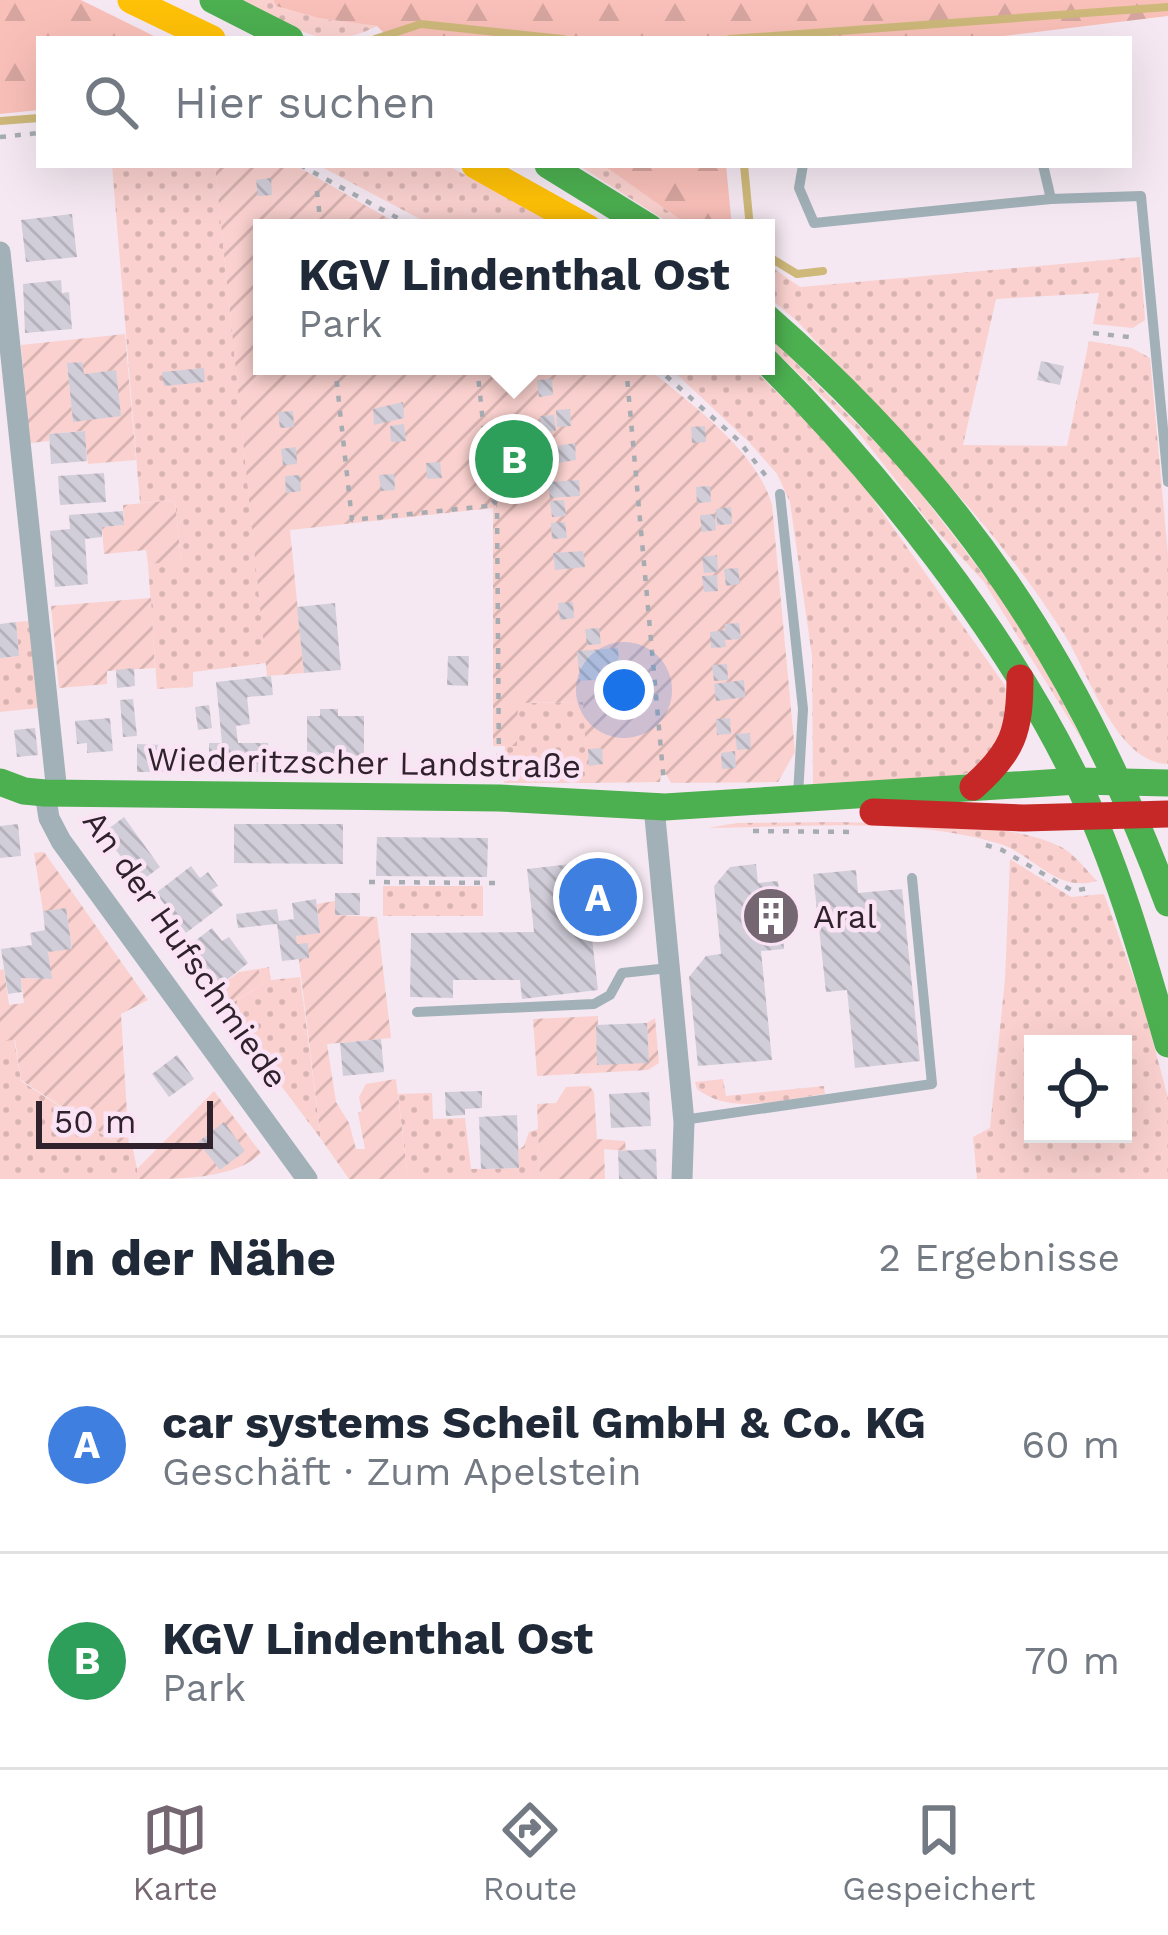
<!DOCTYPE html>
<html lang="de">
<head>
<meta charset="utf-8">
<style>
	body { margin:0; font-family:"Work Sans",sans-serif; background:#f2f2f3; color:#1f2937 }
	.controls { position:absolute; right:36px; bottom:36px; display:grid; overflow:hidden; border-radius:0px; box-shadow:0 12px 48px #0002 }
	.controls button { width:108px; height:108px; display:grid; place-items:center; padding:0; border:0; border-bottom:3px solid #e0e1e3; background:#fff; color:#1f2937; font:60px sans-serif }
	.scale { position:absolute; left:36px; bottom:30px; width:177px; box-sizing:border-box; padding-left:12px; border:6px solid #30222d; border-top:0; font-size:33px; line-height:42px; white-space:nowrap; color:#30222d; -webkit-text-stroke:9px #fae3f5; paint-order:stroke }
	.you { position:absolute; left:624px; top:690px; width:42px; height:42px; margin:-30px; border:9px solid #fff; border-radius:50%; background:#1a73e8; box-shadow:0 0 0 18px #1a73e833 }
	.badge { display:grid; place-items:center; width:78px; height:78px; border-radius:50%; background:#756772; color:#fff; font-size:39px; font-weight:700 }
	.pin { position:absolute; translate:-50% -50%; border:6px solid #fff; box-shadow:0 3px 12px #0006 }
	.popup { position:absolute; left:253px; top:219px; width:522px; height:156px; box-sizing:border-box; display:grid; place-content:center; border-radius:0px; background:#fff; filter:drop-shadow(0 3px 9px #0005); font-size:39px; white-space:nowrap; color:#747a83 }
	.popup b { font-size:45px; color:#1f2937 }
	.popup::after { content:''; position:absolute; left:50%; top:100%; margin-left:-24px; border:24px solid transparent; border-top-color:#fff }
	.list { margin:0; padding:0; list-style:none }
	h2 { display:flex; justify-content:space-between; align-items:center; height:156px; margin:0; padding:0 48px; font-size:51px }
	h2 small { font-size:39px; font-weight:400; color:#747a83 }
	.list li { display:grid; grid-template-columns:78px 1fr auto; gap:36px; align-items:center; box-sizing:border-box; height:216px; padding:0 48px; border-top:3px solid #e0e1e3 }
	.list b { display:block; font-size:45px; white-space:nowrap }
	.list p { margin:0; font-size:39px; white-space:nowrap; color:#747a83 }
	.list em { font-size:39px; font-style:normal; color:#747a83 }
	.icon { flex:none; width:66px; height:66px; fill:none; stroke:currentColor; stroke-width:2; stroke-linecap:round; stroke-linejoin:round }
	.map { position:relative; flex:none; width:1168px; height:1179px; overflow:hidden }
	.search { position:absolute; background:#fff; box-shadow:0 12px 48px #0002; left:36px; right:36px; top:36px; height:132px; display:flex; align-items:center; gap:30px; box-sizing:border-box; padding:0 42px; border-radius:0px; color:#747a83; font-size:45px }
	.sheet { height:588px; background:#fff }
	nav { display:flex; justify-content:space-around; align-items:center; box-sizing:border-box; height:168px; border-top:3px solid #e0e1e3; background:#fff; font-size:33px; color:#747a83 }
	nav a { display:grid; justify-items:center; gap:6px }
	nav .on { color:#756772 }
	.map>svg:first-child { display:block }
</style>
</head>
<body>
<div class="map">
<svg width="1168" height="1179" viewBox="0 0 1168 1179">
	<defs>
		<pattern id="grass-dots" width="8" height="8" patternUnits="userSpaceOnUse" patternTransform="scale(3)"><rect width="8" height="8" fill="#fad1ce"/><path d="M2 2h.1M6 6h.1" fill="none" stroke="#d7b3b1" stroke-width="1.8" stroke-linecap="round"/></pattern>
		<pattern id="forest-firs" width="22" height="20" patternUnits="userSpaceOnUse" patternTransform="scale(3)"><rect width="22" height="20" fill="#f9c0b9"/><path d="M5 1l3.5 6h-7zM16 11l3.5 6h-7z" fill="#d6a59f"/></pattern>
		<pattern id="garden-furrows" width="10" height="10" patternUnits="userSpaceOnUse" patternTransform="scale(3)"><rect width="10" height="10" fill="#fad1ce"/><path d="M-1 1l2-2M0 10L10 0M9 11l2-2" fill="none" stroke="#d7b3b1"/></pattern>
		<pattern id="building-back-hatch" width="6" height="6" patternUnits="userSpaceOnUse" patternTransform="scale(3)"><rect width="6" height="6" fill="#d1ceda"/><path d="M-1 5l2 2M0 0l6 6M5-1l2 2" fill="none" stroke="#b4b1bb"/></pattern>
	</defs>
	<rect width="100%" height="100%" fill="#f5e8f2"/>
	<g fill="url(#grass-dots)" fill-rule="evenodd">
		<path d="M 241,0 L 273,0 L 276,6 L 318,18 L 377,26 C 320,55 293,25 241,0 Z"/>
		<path d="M 112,165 L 215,165 L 266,663 L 193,672 L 193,687 L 157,689 L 148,564 L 181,560 L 175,500 L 140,503 Z"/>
		<path d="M 318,165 L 447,165 L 563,228 L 437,228 Z"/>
		<path d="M 578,165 L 603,165 L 692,228 L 677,228 Z"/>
		<path d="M 1140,257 L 1145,320 L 1133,328 L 1093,324 L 1099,293 L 996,299 L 963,445 L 1067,446 L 1089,341 L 1132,348 L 1150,358 L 1168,555 L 1168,764 C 1116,763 1089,673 1064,634 C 991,518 889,422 797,321 L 766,295 L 766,263 L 800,287 Z"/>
		<path d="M 766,333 L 902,469 L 1022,625 L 1085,745 L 984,582 L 928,521 L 855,428 L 766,342 Z"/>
		<path d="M 668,366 L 750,366 L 843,457 L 1004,684 L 1009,697 L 1011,729 L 974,771 L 957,776 L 813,784 L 812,656 L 790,502 L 777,474 L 749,442 Z"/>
		<path d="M 29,621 L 38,708 L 0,712 L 0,658 L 19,656 L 16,622 Z"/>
		<path d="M 584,702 L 588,783 L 504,783 L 505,746 L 517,746 L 517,703 Z"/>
		<path d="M 838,822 C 900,824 1008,819 1063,848 C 1076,856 1086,870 1097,881 C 1054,893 1035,854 997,843 C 909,817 799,827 708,828 L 737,823 Z"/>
		<path d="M 1010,859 L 1071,897 L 1104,894 L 1142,1001 L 1168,1098 L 1168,1179 L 977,1179 L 973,1137 L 990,1128 L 1005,979 ZM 1033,1044 L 1123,1044 L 1123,1134 L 1033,1134 Z"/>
		<rect x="383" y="886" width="100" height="30"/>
		<path d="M 269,967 L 271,980 L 300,977 L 321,1139 L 223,1008 L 264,984 L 258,969 Z"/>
		<path d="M 14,1039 L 21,1081 L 111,1140 L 133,1149 L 139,1179 L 0,1179 L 0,1041 Z"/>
		<path d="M 723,1079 L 726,1096 L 824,1086 L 825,1094 C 785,1099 731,1116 697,1089 L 695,1082 Z"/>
		<path d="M 432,1093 L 433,1119 L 465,1118 L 471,1169 L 519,1168 L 518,1150 L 524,1146 L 529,1132 L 538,1129 L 540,1179 L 408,1179 L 398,1094 Z"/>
	</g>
	<g fill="url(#forest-firs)">
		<path d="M 0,0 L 81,0 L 160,39 L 39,39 L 39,110 L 0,114 Z"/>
		<path d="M 273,0 L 1168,0 L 1168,16 L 979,39 L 390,39 L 377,26 L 318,18 L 276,6 Z"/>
		<path d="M 603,165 L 726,165 L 732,228 L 692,228 Z"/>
	</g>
	<g fill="url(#garden-furrows)" fill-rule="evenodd">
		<path d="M 215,165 L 295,165 L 405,228 L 262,228 L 262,366 L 645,366 C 687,401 757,450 772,505 L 795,752 L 778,782 L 671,783 L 666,774 L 661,775 L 660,782 L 588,783 L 583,702 L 518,703 L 517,746 L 493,746 L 493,508 L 290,530 L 304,673 L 267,676 Z"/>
		<path d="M 125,334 L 136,460 L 88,464 L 84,431 L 49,434 L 49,441 L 30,443 L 21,345 ZM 81,362 L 84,374 L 116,371 L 73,421 L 67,364 Z"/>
		<path d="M 175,500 L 181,561 L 148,564 L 146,550 L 104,554 L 102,527 L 124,525 L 123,505 Z"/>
		<path d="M 151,598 L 155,668 L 107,671 L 107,684 L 59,688 L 51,606 Z"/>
		<path d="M 44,852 L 148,1000 L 121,1014 L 129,1147 L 112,1140 L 21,1080 L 15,1040 L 0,1041 L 0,970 L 4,969 L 9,1005 L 24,1003 L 21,978 L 51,979 L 48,952 L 72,947 L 66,909 L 43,911 L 34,853 Z"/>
		<path d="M 335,901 L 335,915 L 377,917 L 391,1038 L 327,1044 L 336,1102 L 349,1123 L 356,1149 L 365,1149 L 358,1113 L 362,1111 L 359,1097 L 366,1084 L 396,1079 L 408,1179 L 349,1179 L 321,1139 L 296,936 L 320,932 L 317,904 Z"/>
		<path d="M 258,969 L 264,984 L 229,1004 L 217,988 L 239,972 Z"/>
		<path d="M 598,1016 L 597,1064 L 648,1062 L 647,1023 L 655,1018 L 659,1063 L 648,1070 L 537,1076 L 533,1019 Z"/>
		<path d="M 589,1086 L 594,1092 L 597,1139 L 625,1141 L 626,1151 L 604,1149 L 605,1179 L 540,1179 L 537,1104 L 556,1103 L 566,1087 Z"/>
		<path d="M 214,1091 L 261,1153 C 235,1179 180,1179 139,1179 L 137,1169 Z"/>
	</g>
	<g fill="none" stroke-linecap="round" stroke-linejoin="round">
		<g stroke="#ceb87a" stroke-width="8">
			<path d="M 375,39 L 421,24 L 563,39"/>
			<path d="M 730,39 L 1168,7"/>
			<path d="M 0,121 L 39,118"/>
			<path d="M 744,165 L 750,228"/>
			<path d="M 766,255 L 797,274 L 823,271"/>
		</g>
	</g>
	<g fill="url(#building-back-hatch)">
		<path d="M 271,178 L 272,195 L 258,196 L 256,180 Z"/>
		<path d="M 72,214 L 77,257 L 26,262 L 21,220 Z"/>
		<path d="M 61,280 L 62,293 L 69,292 L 72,329 L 25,333 L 23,284 Z"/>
		<path d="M 1041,361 L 1064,366 L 1060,385 L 1037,380 Z"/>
		<path d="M 82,362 L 84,374 L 116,370 L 121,416 L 73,422 L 67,363 Z"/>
		<path d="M 204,368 L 205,382 L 164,386 L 162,372 Z"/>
		<path d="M 552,379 L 553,395 L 539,397 L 537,380 Z"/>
		<path d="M 403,402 L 404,418 L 374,425 L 373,409 Z"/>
		<path d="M 570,409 L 571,426 L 557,427 L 556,410 Z"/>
		<path d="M 293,411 L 294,427 L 280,428 L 278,412 Z"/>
		<path d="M 554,415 L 556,431 L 541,432 L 540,416 Z"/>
		<path d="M 404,424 L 406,441 L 391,442 L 390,426 Z"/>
		<path d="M 705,426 L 706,442 L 692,443 L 691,427 Z"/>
		<path d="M 85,431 L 87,461 L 51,464 L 49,434 Z"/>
		<path d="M 575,443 L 576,460 L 546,465 L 545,448 Z"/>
		<path d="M 296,447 L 297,464 L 283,465 L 281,449 Z"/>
		<path d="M 440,462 L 442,478 L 427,479 L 426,463 Z"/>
		<path d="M 104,473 L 106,502 L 60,505 L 58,476 Z"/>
		<path d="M 394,474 L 395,490 L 381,491 L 379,475 Z"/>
		<path d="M 300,475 L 301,491 L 286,493 L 285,476 Z"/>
		<path d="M 579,480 L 580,496 L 550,498 L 548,482 Z"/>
		<path d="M 710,486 L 711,502 L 697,503 L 696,487 Z"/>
		<path d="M 564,500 L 566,516 L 552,517 L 550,501 Z"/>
		<path d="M 731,507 L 732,524 L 717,525 L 716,509 Z"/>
		<path d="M 123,511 L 124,525 L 102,527 L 102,537 L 85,539 L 88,584 L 55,587 L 50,531 L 70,529 L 69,515 Z"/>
		<path d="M 715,514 L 716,530 L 702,532 L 700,515 Z"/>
		<path d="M 565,522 L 567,538 L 552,539 L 551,523 Z"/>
		<path d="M 583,551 L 585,567 L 555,570 L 553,553 Z"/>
		<path d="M 717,555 L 718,572 L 704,573 L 702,557 Z"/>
		<path d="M 738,568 L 740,584 L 726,586 L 724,569 Z"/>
		<path d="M 717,575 L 718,591 L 704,592 L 702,576 Z"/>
		<path d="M 573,602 L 574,618 L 560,620 L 558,603 Z"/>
		<path d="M 335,603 L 341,670 L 304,673 L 297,607 Z"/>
		<path d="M 16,622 L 19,656 L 0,658 L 0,624 Z"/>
		<path d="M 739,623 L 741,639 L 725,640 L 726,647 L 711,648 L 710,632 L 725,630 L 725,624 Z"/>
		<path d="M 599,628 L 601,644 L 587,645 L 585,629 Z"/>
		<path d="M 618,648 L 619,664 L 603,666 L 604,679 L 580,681 L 577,651 Z"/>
		<path d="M 448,656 L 469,656 L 468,686 L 447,685 Z"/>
		<path d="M 727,664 L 728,680 L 714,681 L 712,665 Z"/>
		<path d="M 134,668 L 135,686 L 117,688 L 116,670 Z"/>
		<path d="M 271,676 L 273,695 L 247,697 L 250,724 L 236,726 L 238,743 L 268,743 L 271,772 L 209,772 L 209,743 L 222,743 L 216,682 Z"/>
		<path d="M 744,680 L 745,697 L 716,701 L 714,684 Z"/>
		<path d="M 133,699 L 137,736 L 123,737 L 120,700 Z"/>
		<path d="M 209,705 L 212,728 L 198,730 L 195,707 Z"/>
		<path d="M 320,709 L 338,709 L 338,716 L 364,716 L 364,756 L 307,756 L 307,716 L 320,716 Z"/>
		<path d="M 110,718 L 113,751 L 87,753 L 87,743 L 77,744 L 75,721 Z"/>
		<path d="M 730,718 L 731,734 L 717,735 L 716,719 Z"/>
		<path d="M 35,728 L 38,755 L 17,757 L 14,730 Z"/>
		<path d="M 750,733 L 751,749 L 737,750 L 735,734 Z"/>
		<path d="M 137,744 L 163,745 L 166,772 L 137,772 Z"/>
		<path d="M 602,748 L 603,764 L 589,766 L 588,749 Z"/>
		<path d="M 735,751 L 736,768 L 722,769 L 721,753 Z"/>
		<path d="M 124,817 L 160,867 L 140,882 L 103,833 Z"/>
		<path d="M 18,824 L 21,856 L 0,858 L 0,826 Z"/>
		<path d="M 234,824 L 343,824 L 343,864 L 234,863 Z"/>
		<path d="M 377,837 L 488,838 L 487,877 L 376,876 Z"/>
		<path d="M 589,862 L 598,868 L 605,928 L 591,930 L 598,990 L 522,999 L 520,980 L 453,980 L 453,998 L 410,997 L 411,933 L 534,932 L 527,869 Z"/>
		<path d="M 756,864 L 758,883 L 778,881 L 784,949 L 761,951 L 772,1060 L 698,1066 L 689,977 L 706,956 L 721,954 L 714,886 L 730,867 Z"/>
		<path d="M 191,866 L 200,878 L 208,872 L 218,886 L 211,890 L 223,905 L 186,933 L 156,893 Z"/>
		<path d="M 856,870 L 858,893 L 902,889 L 920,1061 L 855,1068 L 847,990 L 826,992 L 813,874 Z"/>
		<rect x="335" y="893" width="25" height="22"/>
		<path d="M 316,899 L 320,933 L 296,936 L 297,944 L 308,943 L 309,958 L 282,961 L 277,924 L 238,928 L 236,914 L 277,909 L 279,921 L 294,919 L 292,903 Z"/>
		<path d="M 66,908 L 72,949 L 48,952 L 52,979 L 21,978 L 22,992 L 8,994 L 1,949 L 32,945 L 30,933 L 45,930 L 43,911 Z"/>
		<path d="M 212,928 L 222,941 L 229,937 L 248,963 L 217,988 L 187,947 Z"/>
		<path d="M 647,1023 L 649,1063 L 597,1065 L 596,1025 Z"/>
		<path d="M 381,1039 L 384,1072 L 343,1076 L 340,1043 Z"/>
		<path d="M 177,1055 L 194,1079 L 169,1097 L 152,1074 Z"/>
		<path d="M 482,1091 L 482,1108 L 465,1109 L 465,1115 L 446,1116 L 445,1092 Z"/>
		<path d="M 649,1092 L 651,1126 L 611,1128 L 609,1094 Z"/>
		<path d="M 517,1115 L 519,1168 L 481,1169 L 479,1117 Z"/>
		<path d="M 224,1122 L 245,1151 L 220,1170 L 198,1142 Z"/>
		<path d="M 656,1149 L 657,1179 L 619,1179 L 618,1151 Z"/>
	</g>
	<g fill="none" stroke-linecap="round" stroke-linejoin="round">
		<g stroke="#a7acb3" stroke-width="4.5" stroke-dasharray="6 9" stroke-linecap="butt">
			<path d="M 0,137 L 39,133"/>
			<path d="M 300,165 L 416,228"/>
			<path d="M 317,191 L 321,228"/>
			<path d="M 1093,333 L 1137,338"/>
			<path d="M 335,366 L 352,520 L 497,505"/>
			<path d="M 477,366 L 491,498 L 497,505 L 499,771"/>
			<path d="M 626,366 L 664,783"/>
			<path d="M 655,366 L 739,441 L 769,480"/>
			<path d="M 753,831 L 856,832"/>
			<path d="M 986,845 L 1002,850 L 1073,891 L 1089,888"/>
			<path d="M 369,882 L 496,883"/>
		</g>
		<g stroke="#a1b1b7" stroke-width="10">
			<path d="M 803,165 L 799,188 L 814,223 L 1051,199 L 1141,196 L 1168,482"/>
			<path d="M 1043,165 L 1051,199"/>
			<path d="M 780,494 L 803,709 L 798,795"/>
			<path d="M 417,1012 L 594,1004 L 610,995 L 622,973 L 669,968"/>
			<path d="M 683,1120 L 932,1084 L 912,878"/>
		</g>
		<g stroke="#a1b1b7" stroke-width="21">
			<path d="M 0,252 L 57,793"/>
			<path d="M 45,793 L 49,818 L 61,841 L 307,1179"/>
			<path d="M 654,807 L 684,1122 L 682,1179"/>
		</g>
		<g stroke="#4caf50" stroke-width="27">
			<path d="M 213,0 L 290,39"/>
			<path d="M 548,165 L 650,228"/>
			<path d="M 766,317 C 959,486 1079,662 1168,903"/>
			<path d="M 766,361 C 879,473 1006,634 1075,777 C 1116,862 1142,953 1168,1044"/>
			<path d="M 0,782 L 24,791 L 45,793 L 499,798 L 665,807 L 1078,781 L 1168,783"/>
		</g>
		<g stroke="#ffc107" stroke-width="27">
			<path d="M 131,0 L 212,39"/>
			<path d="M 475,165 L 588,228"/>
		</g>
		<g stroke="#c62828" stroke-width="27">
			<path d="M 973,787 C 1013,752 1020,731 1020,678"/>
			<path d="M 873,812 L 1024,818 L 1168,814"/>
		</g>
	</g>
	<defs>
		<g id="building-disc" transform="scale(3)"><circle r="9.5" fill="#756772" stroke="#fae3f5"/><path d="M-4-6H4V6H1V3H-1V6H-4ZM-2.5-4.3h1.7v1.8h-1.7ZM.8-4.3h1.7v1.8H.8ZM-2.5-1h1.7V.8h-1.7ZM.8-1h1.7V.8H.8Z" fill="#fff"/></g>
	</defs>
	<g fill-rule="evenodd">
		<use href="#building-disc" x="771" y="916"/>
	</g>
	<g text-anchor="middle" stroke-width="9" stroke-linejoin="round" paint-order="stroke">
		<g font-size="33" fill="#30222d" stroke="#fae3f5">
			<text transform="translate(364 762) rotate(1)" y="12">Wiederitzscher Landstraße</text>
			<text transform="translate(186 949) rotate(55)" y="12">An der Hufschmiede</text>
		</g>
		<g font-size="33" fill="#30222d" stroke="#fae3f5" text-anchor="start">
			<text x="813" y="928">Aral</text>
		</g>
	</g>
</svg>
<div class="controls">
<button><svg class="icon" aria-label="locate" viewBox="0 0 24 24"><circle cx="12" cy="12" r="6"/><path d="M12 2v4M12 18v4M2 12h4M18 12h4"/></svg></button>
</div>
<div class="scale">50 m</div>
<div class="you"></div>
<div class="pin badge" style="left:598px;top:897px;background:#3f7fe0">A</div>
<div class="pin badge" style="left:514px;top:459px;background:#2e9e5b">B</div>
<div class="popup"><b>KGV Lindenthal Ost</b>Park</div>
<div class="search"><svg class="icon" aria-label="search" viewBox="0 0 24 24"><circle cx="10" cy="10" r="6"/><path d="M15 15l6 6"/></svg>Hier suchen</div>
</div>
<section class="sheet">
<h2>In der Nähe<small>2 Ergebnisse</small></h2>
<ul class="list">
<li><span class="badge" style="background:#3f7fe0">A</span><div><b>car systems Scheil GmbH &amp; Co. KG</b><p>Geschäft · Zum Apelstein</p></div><em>60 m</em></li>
<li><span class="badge" style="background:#2e9e5b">B</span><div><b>KGV Lindenthal Ost</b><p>Park</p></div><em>70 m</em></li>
</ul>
</section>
<nav>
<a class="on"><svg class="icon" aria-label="map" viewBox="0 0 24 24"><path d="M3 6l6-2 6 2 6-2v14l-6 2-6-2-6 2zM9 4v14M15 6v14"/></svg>Karte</a>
<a><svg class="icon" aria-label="directions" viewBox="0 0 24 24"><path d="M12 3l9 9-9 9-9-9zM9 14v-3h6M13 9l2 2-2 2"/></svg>Route</a>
<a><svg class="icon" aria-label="saved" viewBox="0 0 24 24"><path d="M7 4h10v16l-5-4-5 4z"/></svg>Gespeichert</a>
</nav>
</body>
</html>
